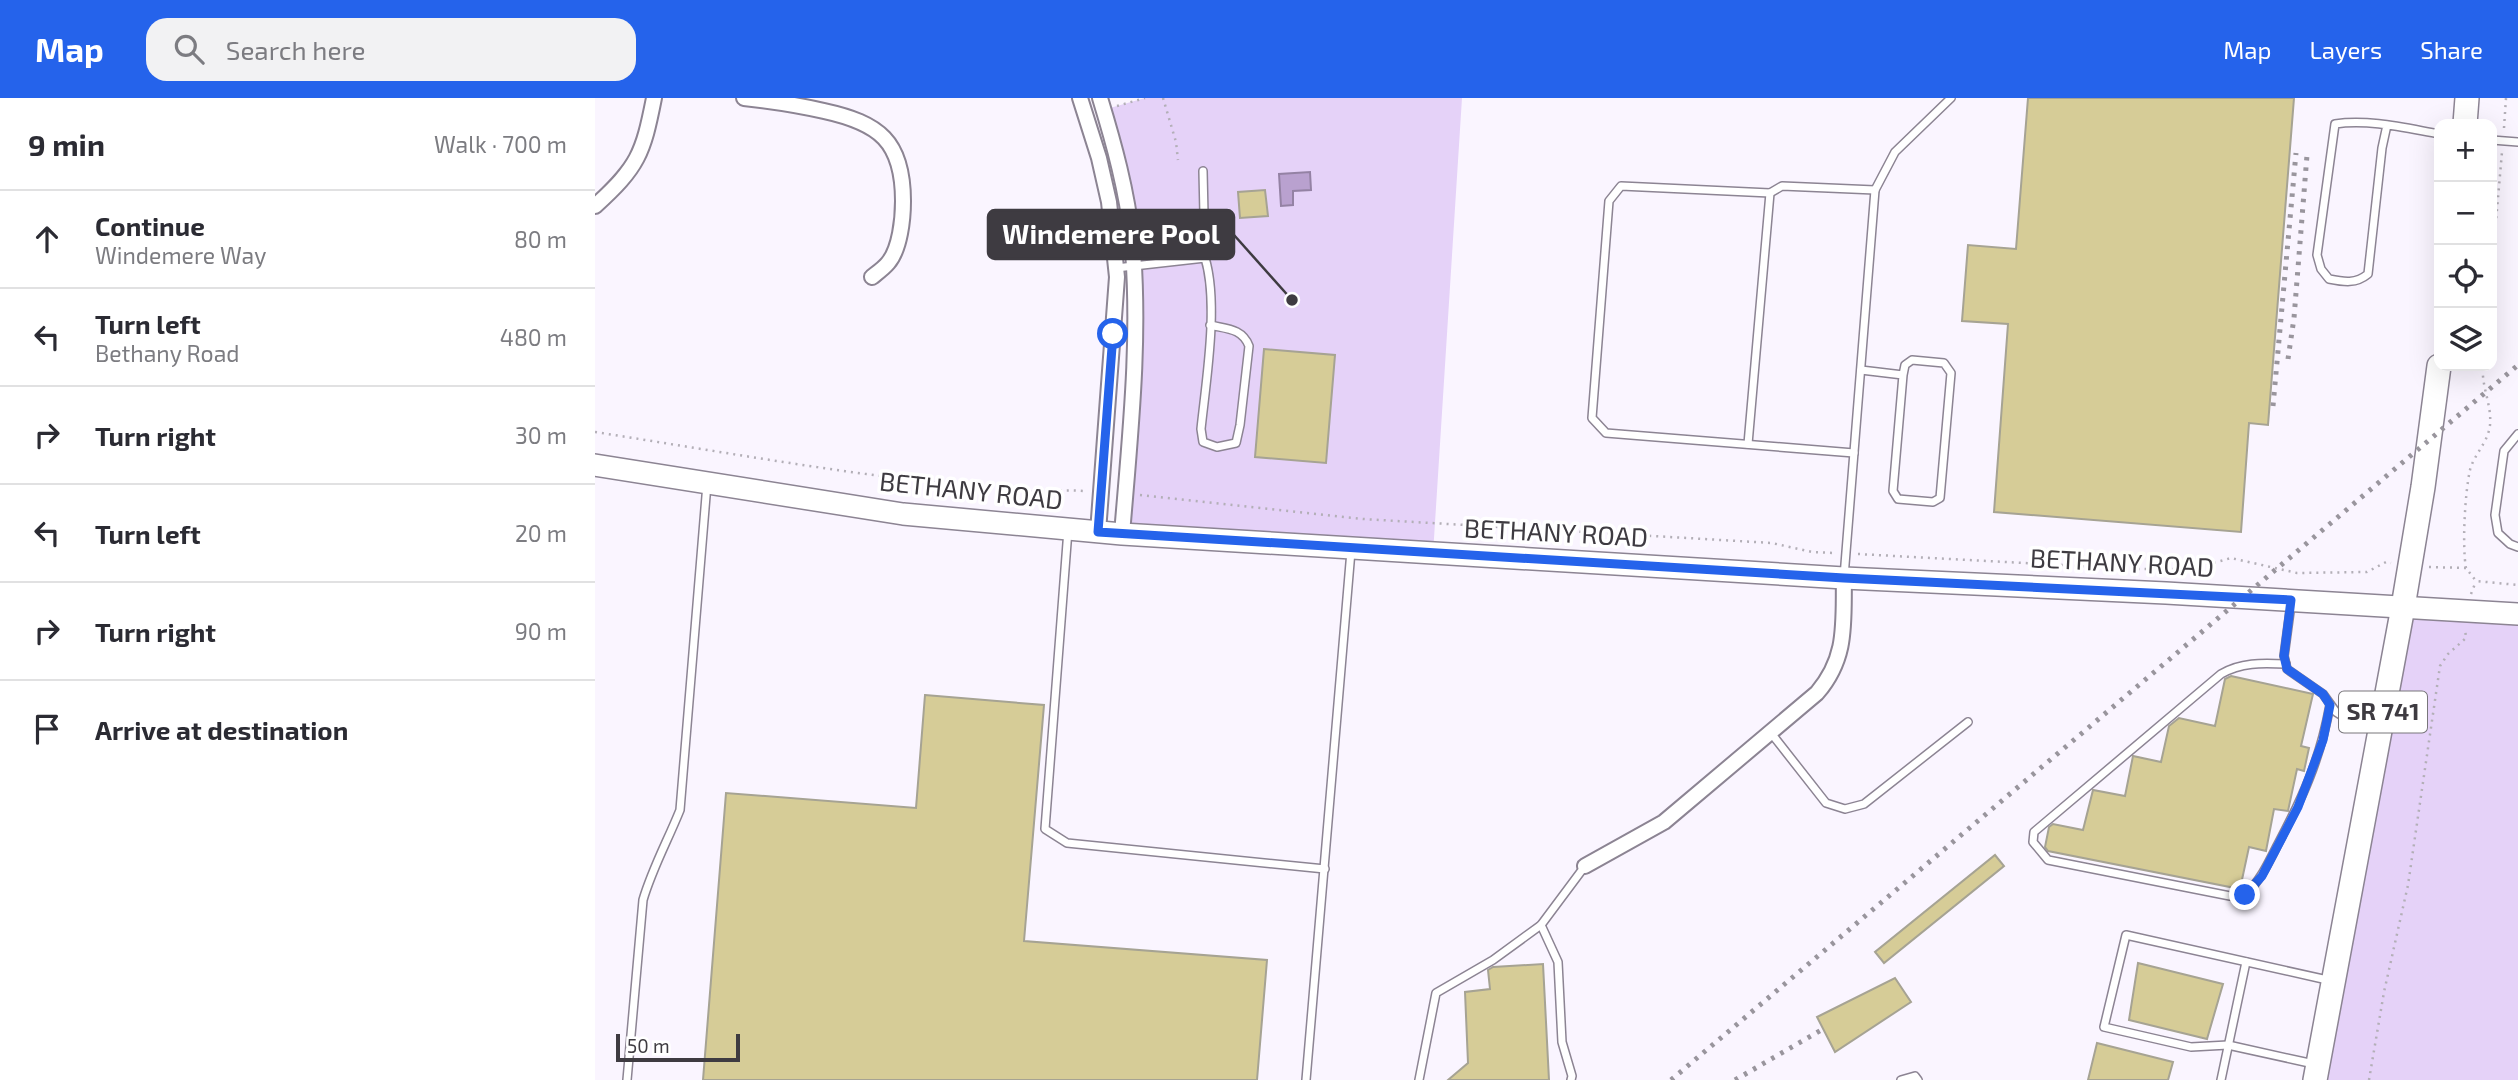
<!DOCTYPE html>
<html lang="en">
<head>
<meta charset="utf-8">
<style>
	body { margin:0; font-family:"Exo 2",sans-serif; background:#f2f2f3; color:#2b2b33 }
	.controls { position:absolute; right:21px; top:21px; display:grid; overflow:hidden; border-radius:14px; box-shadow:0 7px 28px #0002 }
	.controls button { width:63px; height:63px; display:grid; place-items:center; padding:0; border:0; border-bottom:2px solid #e1e1e2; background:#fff; color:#2b2b33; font:35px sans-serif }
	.scale { position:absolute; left:21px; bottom:18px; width:124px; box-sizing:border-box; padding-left:7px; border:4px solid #3e3b41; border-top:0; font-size:19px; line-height:24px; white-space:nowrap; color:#3e3b41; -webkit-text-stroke:5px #fff; paint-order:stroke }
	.stop { position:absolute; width:21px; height:21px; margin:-16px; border:5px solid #2563eb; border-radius:50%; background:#fff }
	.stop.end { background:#2563eb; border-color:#fff; box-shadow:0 2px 7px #0008 }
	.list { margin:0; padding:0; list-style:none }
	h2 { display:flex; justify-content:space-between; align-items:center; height:91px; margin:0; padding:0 28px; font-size:30px }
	h2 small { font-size:23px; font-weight:400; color:#7c7c81 }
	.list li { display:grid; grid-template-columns:46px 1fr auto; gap:21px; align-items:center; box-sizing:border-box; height:98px; padding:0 28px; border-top:2px solid #e1e1e2 }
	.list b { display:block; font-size:26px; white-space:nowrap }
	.list p { margin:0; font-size:23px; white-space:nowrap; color:#7c7c81 }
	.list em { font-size:23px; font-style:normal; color:#7c7c81 }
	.icon { flex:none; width:38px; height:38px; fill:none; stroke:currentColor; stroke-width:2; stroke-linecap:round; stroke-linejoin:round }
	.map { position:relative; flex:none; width:1923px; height:982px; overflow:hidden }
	header { display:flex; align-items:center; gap:42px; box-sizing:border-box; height:98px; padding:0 35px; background:#2563eb; color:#fff }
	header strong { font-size:33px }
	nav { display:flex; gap:38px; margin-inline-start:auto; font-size:24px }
	.search { width:490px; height:63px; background:#f2f2f3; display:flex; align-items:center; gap:18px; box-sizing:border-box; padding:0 24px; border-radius:21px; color:#7c7c81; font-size:26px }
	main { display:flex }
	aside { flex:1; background:#fff }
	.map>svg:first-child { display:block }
</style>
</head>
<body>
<header>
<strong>Map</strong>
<div class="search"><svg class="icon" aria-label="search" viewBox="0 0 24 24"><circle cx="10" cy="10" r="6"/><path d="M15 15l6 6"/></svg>Search here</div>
<nav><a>Map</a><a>Layers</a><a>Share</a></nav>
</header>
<main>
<aside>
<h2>9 min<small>Walk · 700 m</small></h2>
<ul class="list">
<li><svg class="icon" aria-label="ahead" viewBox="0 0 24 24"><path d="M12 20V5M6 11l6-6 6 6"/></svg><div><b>Continue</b><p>Windemere Way</p></div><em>80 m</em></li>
<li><svg class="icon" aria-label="left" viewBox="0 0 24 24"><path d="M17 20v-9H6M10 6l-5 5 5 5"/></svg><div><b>Turn left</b><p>Bethany Road</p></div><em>480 m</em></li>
<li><svg class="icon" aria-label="right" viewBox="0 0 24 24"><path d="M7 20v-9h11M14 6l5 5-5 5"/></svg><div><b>Turn right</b></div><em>30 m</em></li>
<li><svg class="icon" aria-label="left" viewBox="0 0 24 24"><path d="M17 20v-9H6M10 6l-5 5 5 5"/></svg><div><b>Turn left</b></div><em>20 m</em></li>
<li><svg class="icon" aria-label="right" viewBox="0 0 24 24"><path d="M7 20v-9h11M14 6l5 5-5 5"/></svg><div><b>Turn right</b></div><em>90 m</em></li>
<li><svg class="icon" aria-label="arrive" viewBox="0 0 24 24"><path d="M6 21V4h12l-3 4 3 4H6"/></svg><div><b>Arrive at destination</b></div></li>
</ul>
</aside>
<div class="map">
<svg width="1923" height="982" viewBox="0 0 1923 982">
	<rect width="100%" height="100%" fill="#faf5ff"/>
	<g fill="#e5d2f8">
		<path d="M 550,0 L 867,0 L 838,456 L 527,436 L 539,171 L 508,12 Z"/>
		<path d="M 1808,509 L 1923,516 L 1923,982 L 1724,982 Z"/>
	</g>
	<path fill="#b9a1cf" stroke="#9482a4" stroke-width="2" d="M 715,74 L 716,92 L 698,93 L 698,107 L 686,108 L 684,76 Z"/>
	<g fill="#d6cc97" stroke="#a6a393" stroke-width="2">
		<path d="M 1433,0 L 1699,0 L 1673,327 L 1654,325 L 1646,434 L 1399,414 L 1413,226 L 1367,223 L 1373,147 L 1421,151 Z"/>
		<path d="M 670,92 L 673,118 L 645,120 L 643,94 Z"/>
		<path d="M 669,251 L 740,257 L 731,365 L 660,359 Z"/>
		<path d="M 1636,578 L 1718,596 L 1706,648 L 1714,650 L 1709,673 L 1702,671 L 1693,713 L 1679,711 L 1671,753 L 1654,749 L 1645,791 L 1453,753 L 1450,749 L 1454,729 L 1458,726 L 1488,732 L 1498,692 L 1530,698 L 1538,658 L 1566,664 L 1574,628 L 1584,620 L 1620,628 L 1630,581 Z"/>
		<path d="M 330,597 L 449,607 L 429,843 L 672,862 L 662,982 L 108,982 L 131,695 L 321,710 Z"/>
		<path d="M 1400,757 L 1409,768 L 1289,865 L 1280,854 Z"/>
		<path d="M 1543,865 L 1628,886 L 1612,941 L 1534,922 Z"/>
		<path d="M 948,866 L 954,982 L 853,982 L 873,965 L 870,894 L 895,891 L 893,872 L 898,869 Z"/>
		<path d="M 1300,880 L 1316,904 L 1240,954 L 1222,919 Z"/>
		<path d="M 1502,945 L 1578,964 L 1573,982 L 1493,982 Z"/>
	</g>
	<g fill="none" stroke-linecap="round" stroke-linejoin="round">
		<g stroke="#8c8493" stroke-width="10">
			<g id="service">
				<path d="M 1792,27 L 1787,50 L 1773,176 C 1761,186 1749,184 1734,181 L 1726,171 L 1722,157 L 1740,26 C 1774,21 1810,30 1844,36"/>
				<path d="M 1897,42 L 1923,44"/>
				<path d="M 608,73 L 610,160"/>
				<path d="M 521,170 L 610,160 C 624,206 611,283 606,331 L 608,344 L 622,349 L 641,345 L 645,327 L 654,248 C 647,230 631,231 615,227"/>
				<path d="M 1266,272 L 1308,277 L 1298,393 L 1303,401 L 1338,404 L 1345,400 L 1356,275 L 1349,265 L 1317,262 L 1310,267 L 1308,277"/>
				<path d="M 1923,336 L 1909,353 L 1900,417 L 1903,435 L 1915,446 L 1923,449"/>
				<path d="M 1153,346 L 1175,95"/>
				<path d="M 1259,355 L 1011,335 L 997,320 L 1014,103 L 1026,88 L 1175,95 L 1187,88 L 1280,92"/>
				<path d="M 473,432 L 450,731 L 472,745 L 730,771"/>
				<path d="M 1249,479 L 1280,92 L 1300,54 L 1356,0"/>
				<path d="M 1696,506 L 1689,558 L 1692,571 L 1728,596 L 1741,614 L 1752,621 L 1784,628"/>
				<path d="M 1691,566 C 1667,565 1646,564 1626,576 L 1439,734 L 1438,744 L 1453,762 L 1635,798 L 1650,797 C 1665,783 1673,766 1682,748 C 1708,699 1725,662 1735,607"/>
				<path d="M 1176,635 L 1231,705 L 1250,711 L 1269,706 L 1373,624"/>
				<path d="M 946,827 L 963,864 L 967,944 L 977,978 L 976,982"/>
				<path d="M 1719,966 L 1633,947 L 1596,949 L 1509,929 L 1531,837 L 1737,883"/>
				<path d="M 32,982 L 48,802 C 57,771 73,742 85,712 L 112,386"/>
				<path d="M 711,982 L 756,453"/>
				<path d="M 824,982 L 841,895 L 898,862 L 946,827 L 990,768"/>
				<path d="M 1306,982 L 1320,978 L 1323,982"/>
				<path d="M 1626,982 L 1651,864"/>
			</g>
		</g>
		<g stroke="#8c8493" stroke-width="18">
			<g id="minor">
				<path d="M 149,0 C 176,3 203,7 229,13 C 284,25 308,43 308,103 C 308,121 305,151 293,165 C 289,170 282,175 277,179"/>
				<path d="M 485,0 L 504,60 L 514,104 L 522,179 L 503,434"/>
				<path d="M 505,0 C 519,46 532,93 537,141 C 546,239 535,338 527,436"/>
				<path d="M 0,108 C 43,69 48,56 59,0"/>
				<path d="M 990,768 L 1069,724 L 1222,595 C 1253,559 1248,525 1249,480"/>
			</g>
		</g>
		<g stroke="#8c8493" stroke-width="24">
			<path id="secondary" d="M 0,367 L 308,416 L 527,436 L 1249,480 L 1571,495 L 1923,516"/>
		</g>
		<g stroke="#8c8493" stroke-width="26">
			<g id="primary">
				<path d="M 1870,26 L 1872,0"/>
				<path d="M 1720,982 L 1808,509 L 1828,389 L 1844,268"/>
			</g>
		</g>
		<g stroke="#b3afb7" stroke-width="2.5" stroke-dasharray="2 5" stroke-linecap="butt">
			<path d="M 568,0 L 581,44 L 583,62"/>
			<path d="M 522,8 L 550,0"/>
			<path d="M 1909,30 L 1911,0"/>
			<path d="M 1897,169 L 1907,54"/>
			<path d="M 0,334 C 141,356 283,382 426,393 C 447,395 468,391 489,393"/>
			<path d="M 545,397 L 768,421 L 1177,445 L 1217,454 L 1239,455"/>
			<path d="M 1263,456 L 1540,471 L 1598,471 L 1636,460 L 1702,475 L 1772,474 L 1791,464 L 1796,465"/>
			<path d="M 1834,469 L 1871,470 L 1881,483 L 1923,487"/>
			<path d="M 1871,470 C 1867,448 1870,394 1875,372 C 1879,356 1893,345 1895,327 C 1897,307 1886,288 1888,268"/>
			<path d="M 1876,496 L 1881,483"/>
			<path d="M 1774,982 L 1789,894 L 1813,787 L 1845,568 L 1853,556 L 1871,540 L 1870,530"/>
		</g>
		<use href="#service" stroke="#fff" stroke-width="7"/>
		<use href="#minor" stroke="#fff" stroke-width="14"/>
		<use href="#secondary" stroke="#fff" stroke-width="21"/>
		<use href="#primary" stroke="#fff" stroke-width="23"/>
		<g stroke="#99959d" stroke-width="5" stroke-dasharray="3.5 7" stroke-linecap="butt">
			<path d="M 1693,261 L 1699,220 L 1712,57"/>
			<path d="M 1678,308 L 1701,55"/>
			<path d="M 1076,982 L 1923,267"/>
			<path d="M 1140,982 L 1228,931"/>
		</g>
	</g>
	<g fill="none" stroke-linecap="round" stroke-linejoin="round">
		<path stroke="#2563eb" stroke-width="9" d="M 518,236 L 503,434 L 1249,480 L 1696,502 L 1689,558 L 1692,571 L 1728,596 L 1735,607 L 1728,642 L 1703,709 L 1667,778 L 1650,797"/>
	</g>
	<g text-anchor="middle" stroke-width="7" stroke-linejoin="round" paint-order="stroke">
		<rect fill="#fff" stroke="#78767a" stroke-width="2" x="1744" y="593.5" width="88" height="41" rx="5"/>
		<g font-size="24" font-weight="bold" fill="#3e3b41">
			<text x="1788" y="622">SR 741</text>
		</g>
		<g font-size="26" fill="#3e3b41" stroke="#fff">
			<text transform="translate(376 393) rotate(6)" y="9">BETHANY ROAD</text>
			<text transform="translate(961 435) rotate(3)" y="9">BETHANY ROAD</text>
			<text transform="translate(1527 465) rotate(3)" y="9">BETHANY ROAD</text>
		</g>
	</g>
	<path fill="none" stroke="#3e3b41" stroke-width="2.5" d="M697 202L639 137"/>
	<circle fill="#3e3b41" stroke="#fff" stroke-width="2.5" cx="697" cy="202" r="7"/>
	<rect fill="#3e3b41" stroke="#3e3b41" stroke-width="2.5" x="393" y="112" width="246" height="49" rx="7"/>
	<g font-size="28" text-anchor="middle" font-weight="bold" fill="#fff">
		<text x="516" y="146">Windemere Pool</text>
	</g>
</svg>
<div class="controls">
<button>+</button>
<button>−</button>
<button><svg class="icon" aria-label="locate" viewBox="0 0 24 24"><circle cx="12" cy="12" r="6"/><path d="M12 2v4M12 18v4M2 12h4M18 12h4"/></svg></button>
<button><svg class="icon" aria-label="layers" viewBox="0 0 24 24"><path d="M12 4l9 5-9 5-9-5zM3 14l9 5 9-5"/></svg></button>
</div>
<div class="scale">50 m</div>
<div class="stop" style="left:518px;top:236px"></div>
<div class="stop end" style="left:1650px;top:797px"></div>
</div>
</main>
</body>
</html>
